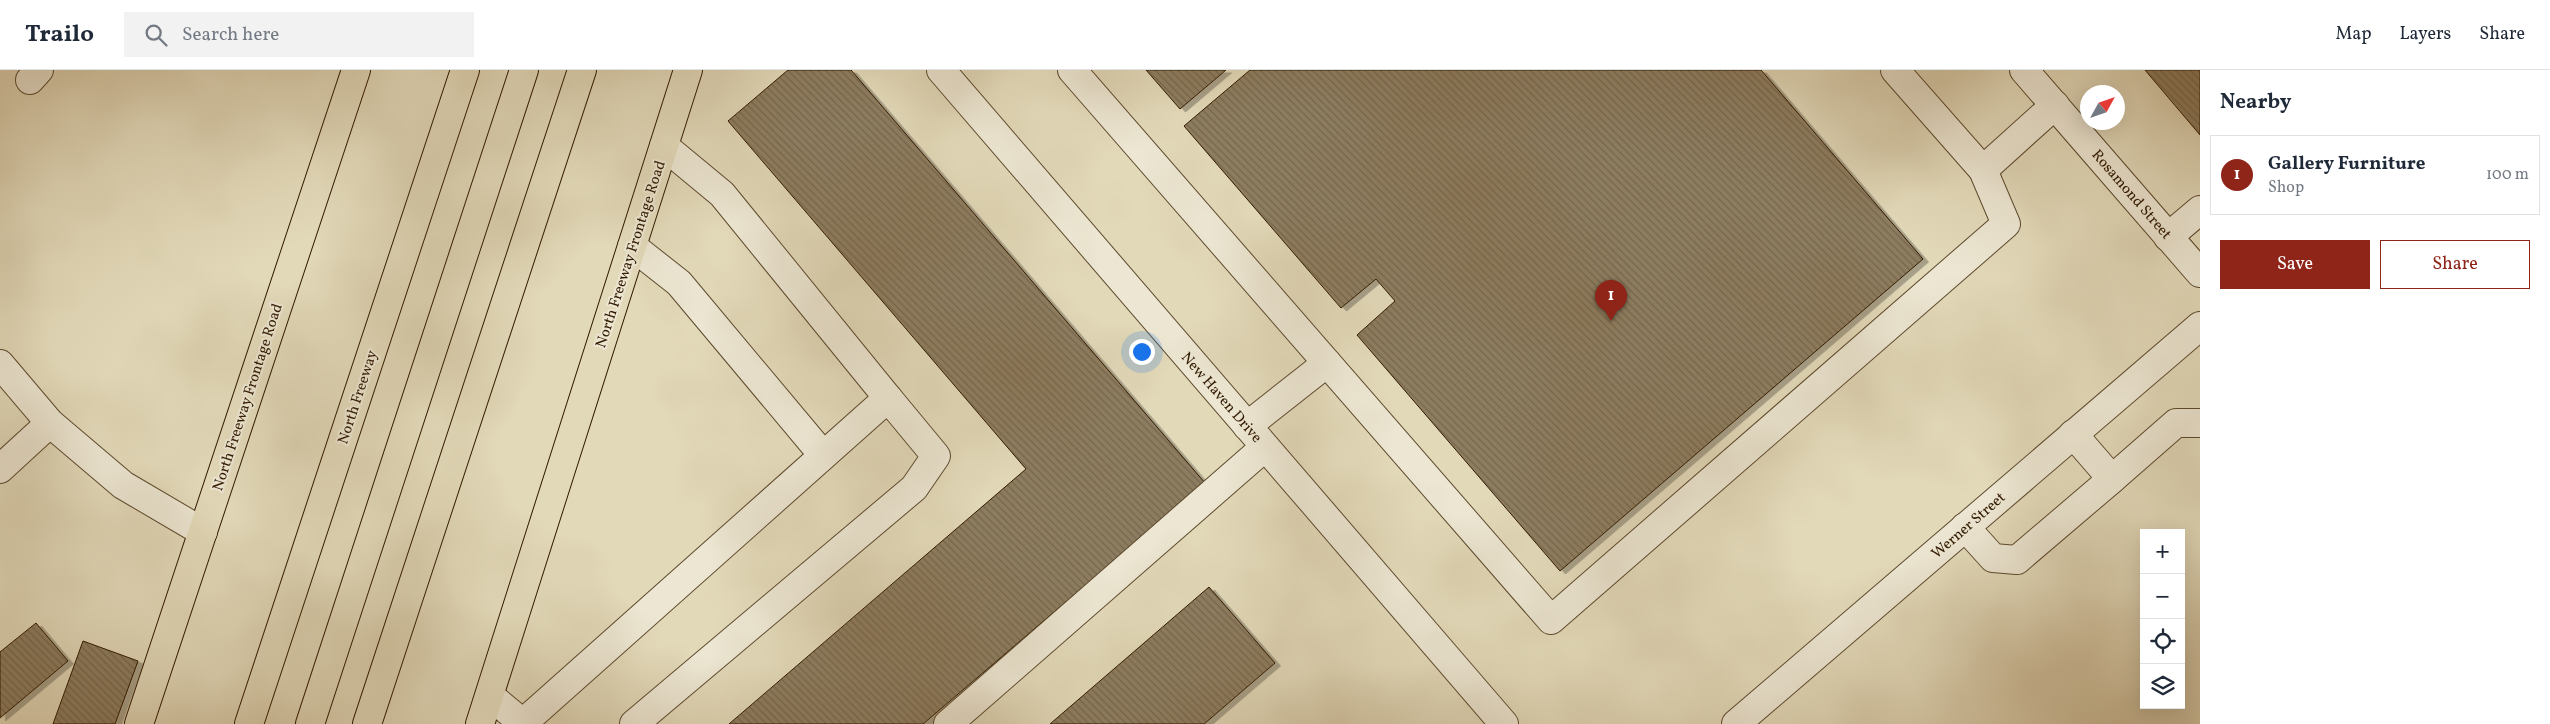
<!DOCTYPE html>
<html lang="en">
<head>
<meta charset="utf-8">
<style>
	body { margin:0; font-family:Vollkorn,serif; background:#f2f2f3; color:#1f2937 }
	.controls { position:absolute; right:15px; bottom:15px; display:grid; overflow:hidden; border-radius:0px; box-shadow:0 5px 20px #0002 }
	.controls button { width:45px; height:45px; display:grid; place-items:center; padding:0; border:0; border-bottom:1px solid #e0e1e3; background:#fff; color:#1f2937; font:25px sans-serif }
	.compass { position:absolute; left:2080px; top:15px; width:45px; height:45px; border-radius:50%; background:#fff; box-shadow:0 5px 20px #0002; rotate:50deg }
	.you { position:absolute; left:1141px; top:281px; width:18px; height:18px; margin:-12px; border:4px solid #fff; border-radius:50%; background:#1a73e8; box-shadow:0 0 0 8px #1a73e833 }
	.badge { display:grid; place-items:center; width:32px; height:32px; border-radius:50%; background:#8f2418; color:#fff; font-size:16px; font-weight:700 }
	.pin { position:absolute; translate:-50% -41px; filter:drop-shadow(0 1px 2px #0008) }
	.pin::after { content:''; position:absolute; top:26px; width:18px; height:15px; background:inherit; clip-path:polygon(0 0,100% 0,50% 100%) }
	.list { margin:0; padding:0; list-style:none }
	h2 { display:flex; justify-content:space-between; align-items:center; height:65px; margin:0; padding:0 20px; font-size:21px }
	h2 small { font-size:16px; font-weight:400; color:#747a83 }
	.list li { display:grid; grid-template-columns:32px 1fr auto; gap:15px; align-items:center; box-sizing:border-box; height:80px; margin:0 10px 10px; padding:0 10px; border:1px solid #e0e1e3; border-radius:0px }
	.list b { display:block; font-size:19px; white-space:nowrap }
	.list p { margin:0; font-size:16px; white-space:nowrap; color:#747a83 }
	.list em { font-size:16px; font-style:normal; color:#747a83 }
	.actions { display:flex; gap:10px; padding:15px 20px }
	.actions a { flex:1; padding:11px 0; border:1px solid #8f2418; border-radius:0px; text-align:center; font-size:18px; color:#8f2418 }
	.actions .main { background:#8f2418; color:#fff }
	.icon { flex:none; width:28px; height:28px; fill:none; stroke:currentColor; stroke-width:2; stroke-linecap:round; stroke-linejoin:round }
	.map { position:relative; flex:none; width:2200px; height:654px; overflow:hidden }
	header { display:flex; align-items:center; gap:30px; box-sizing:border-box; height:70px; padding:0 25px; background:#fff; border-bottom:1px solid #e0e1e3 }
	header strong { font-size:24px }
	nav { display:flex; gap:28px; margin-inline-start:auto; font-size:18px }
	.search { width:350px; height:45px; background:#f2f2f3; display:flex; align-items:center; gap:12px; box-sizing:border-box; padding:0 18px; border-radius:0px; color:#747a83; font-size:19px }
	main { display:flex }
	aside { flex:1; background:#fff }
	.map>svg:first-child { display:block }
</style>
</head>
<body>
<header>
<strong>Trailo</strong>
<div class="search"><svg class="icon" aria-label="search" viewBox="0 0 24 24"><circle cx="10" cy="10" r="6"/><path d="M15 15l6 6"/></svg>Search here</div>
<nav><a>Map</a><a>Layers</a><a>Share</a></nav>
</header>
<main>
<div class="map">
<svg width="2200" height="654" viewBox="0 0 2200 654">
	<defs>
		<pattern id="building-back-hatch" width="6" height="6" patternUnits="userSpaceOnUse" patternTransform="scale(1.25)"><rect width="6" height="6" fill="#8d7d60"/><path d="M-1 5l2 2M0 0l6 6M5-1l2 2" fill="none" stroke="#74664d"/></pattern>
		<filter id="shadow"><feDropShadow dx="5.5" dy="3" stdDeviation="0" flood-color="#0004"/></filter>
	</defs>
	<rect width="100%" height="100%" fill="#e2d9b9"/>
	<filter id="stains"><feTurbulence type="fractalNoise" baseFrequency=".004" numOctaves="4"/><feColorMatrix values="0 0 0 0 .2 0 0 0 0 .09 0 0 0 0 .02 0 0 0 .5 -.17"/></filter>
	<radialGradient id="worn" r=".72"><stop offset=".6" stop-color="#630" stop-opacity="0"/><stop offset="1" stop-color="#630" stop-opacity=".3"/></radialGradient>
	<g fill="url(#building-back-hatch)" stroke="#311a00" filter="url(#shadow)">
		<path d="M 788,0 L 851,0 L 1205,413 L 923,654 L 729,654 L 1026,399 L 728,51 Z"/>
		<path d="M 1146,0 L 1226,0 L 1180,39 Z"/>
		<path d="M 1250,0 L 1761,0 L 1923,189 L 1560,501 L 1357,265 L 1395,231 L 1376,209 L 1341,238 L 1184,56 Z"/>
		<path d="M 2145,0 L 2200,0 L 2200,65 Z"/>
		<path d="M 1209,517 L 1275,593 L 1204,654 L 1050,654 Z"/>
		<path d="M 36,553 L 68,591 L 0,648 L 0,582 Z"/>
		<path d="M 83,571 L 138,591 L 115,654 L 53,654 Z"/>
	</g>
	<g fill="none" stroke-linecap="round" stroke-linejoin="round">
		<g stroke="#5d4a2e" stroke-width="30">
			<g id="minor">
				<path d="M 941,0 L 1504,654"/>
				<path d="M 1072,0 L 1551,550 L 2006,154 L 1983,100 L 1895,0"/>
				<path d="M 2024,0 L 2200,203"/>
				<path d="M 30,10 L 39,0"/>
				<path d="M 664,76 L 722,124 L 888,328"/>
				<path d="M 1983,100 L 2055,35"/>
				<path d="M 2168,167 L 2200,140"/>
				<path d="M 632,176 L 679,213 L 823,385"/>
				<path d="M 0,294 L 50,353 L 123,415 L 203,462"/>
				<path d="M 1247,356 L 1327,293"/>
				<path d="M 0,399 L 50,353"/>
				<path d="M 2112,409 L 2176,353 L 2200,353"/>
				<path d="M 1965,457 L 1993,488 L 2017,490 L 2112,409 L 2073,364"/>
				<path d="M 490,626 L 524,654"/>
				<path d="M 523,653 L 888,328 L 936,386 L 914,418 L 634,654"/>
				<path d="M 948,654 L 1265,377"/>
				<path d="M 1736,654 L 2200,256"/>
			</g>
		</g>
		<g stroke="#311a00" stroke-width="30">
			<g id="major">
				<path d="M 139,654 L 356,0"/>
				<path d="M 480,654 L 688,0"/>
			</g>
		</g>
		<g stroke="#311a00" stroke-width="30">
			<g id="highway">
				<path d="M 249,654 L 465,0"/>
				<path d="M 310,654 L 524,0"/>
				<path d="M 367,654 L 582,0"/>
			</g>
		</g>
		<use href="#minor" stroke="#ece6d2" stroke-width="28"/>
		<use href="#major" stroke="#e2d9b9" stroke-width="28"/>
		<use href="#highway" stroke="#e2d9b9" stroke-width="28"/>
	</g>
	<g text-anchor="middle" stroke-width="4" stroke-linejoin="round" paint-order="stroke">
		<g font-size="15" fill="#311a00" stroke="#ece6d2">
			<text transform="translate(2132 124) rotate(49)" y="5">Rosamond Street</text>
			<text transform="translate(630 184) rotate(-72)" y="5">North Freeway Frontage Road</text>
			<text transform="translate(247 327) rotate(-72)" y="5">North Freeway Frontage Road</text>
			<text transform="translate(357 327) rotate(-72)" y="5">North Freeway</text>
			<text transform="translate(1222 327) rotate(49)" y="5">New Haven Drive</text>
			<text transform="translate(1968 455) rotate(-41)" y="5">Werner Street</text>
		</g>
	</g>
	<rect width="100%" height="100%" filter="url(#stains)"/>
	<rect width="100%" height="100%" fill="url(#worn)"/>
</svg>
<div class="controls">
<button>+</button>
<button>−</button>
<button><svg class="icon" aria-label="locate" viewBox="0 0 24 24"><circle cx="12" cy="12" r="6"/><path d="M12 2v4M12 18v4M2 12h4M18 12h4"/></svg></button>
<button><svg class="icon" aria-label="layers" viewBox="0 0 24 24"><path d="M12 4l9 5-9 5-9-5zM3 14l9 5 9-5"/></svg></button>
</div>
<svg class="compass" viewBox="-18 -18 36 36"><path d="M0-13l5 13h-10z" fill="#e53935"/><path d="M0 13l5-13h-10z" fill="#747a83"/></svg>
<div class="you"></div>
<div class="pin badge" style="left:1611px;top:251px">1</div>
</div>
<aside>
<h2>Nearby<small></small></h2>
<ul class="list">
<li><span class="badge">1</span><div><b>Gallery Furniture</b><p>Shop</p></div><em>100 m</em></li>
</ul>
<div class="actions"><a class="main">Save</a><a>Share</a></div>
</aside>
</main>
</body>
</html>
